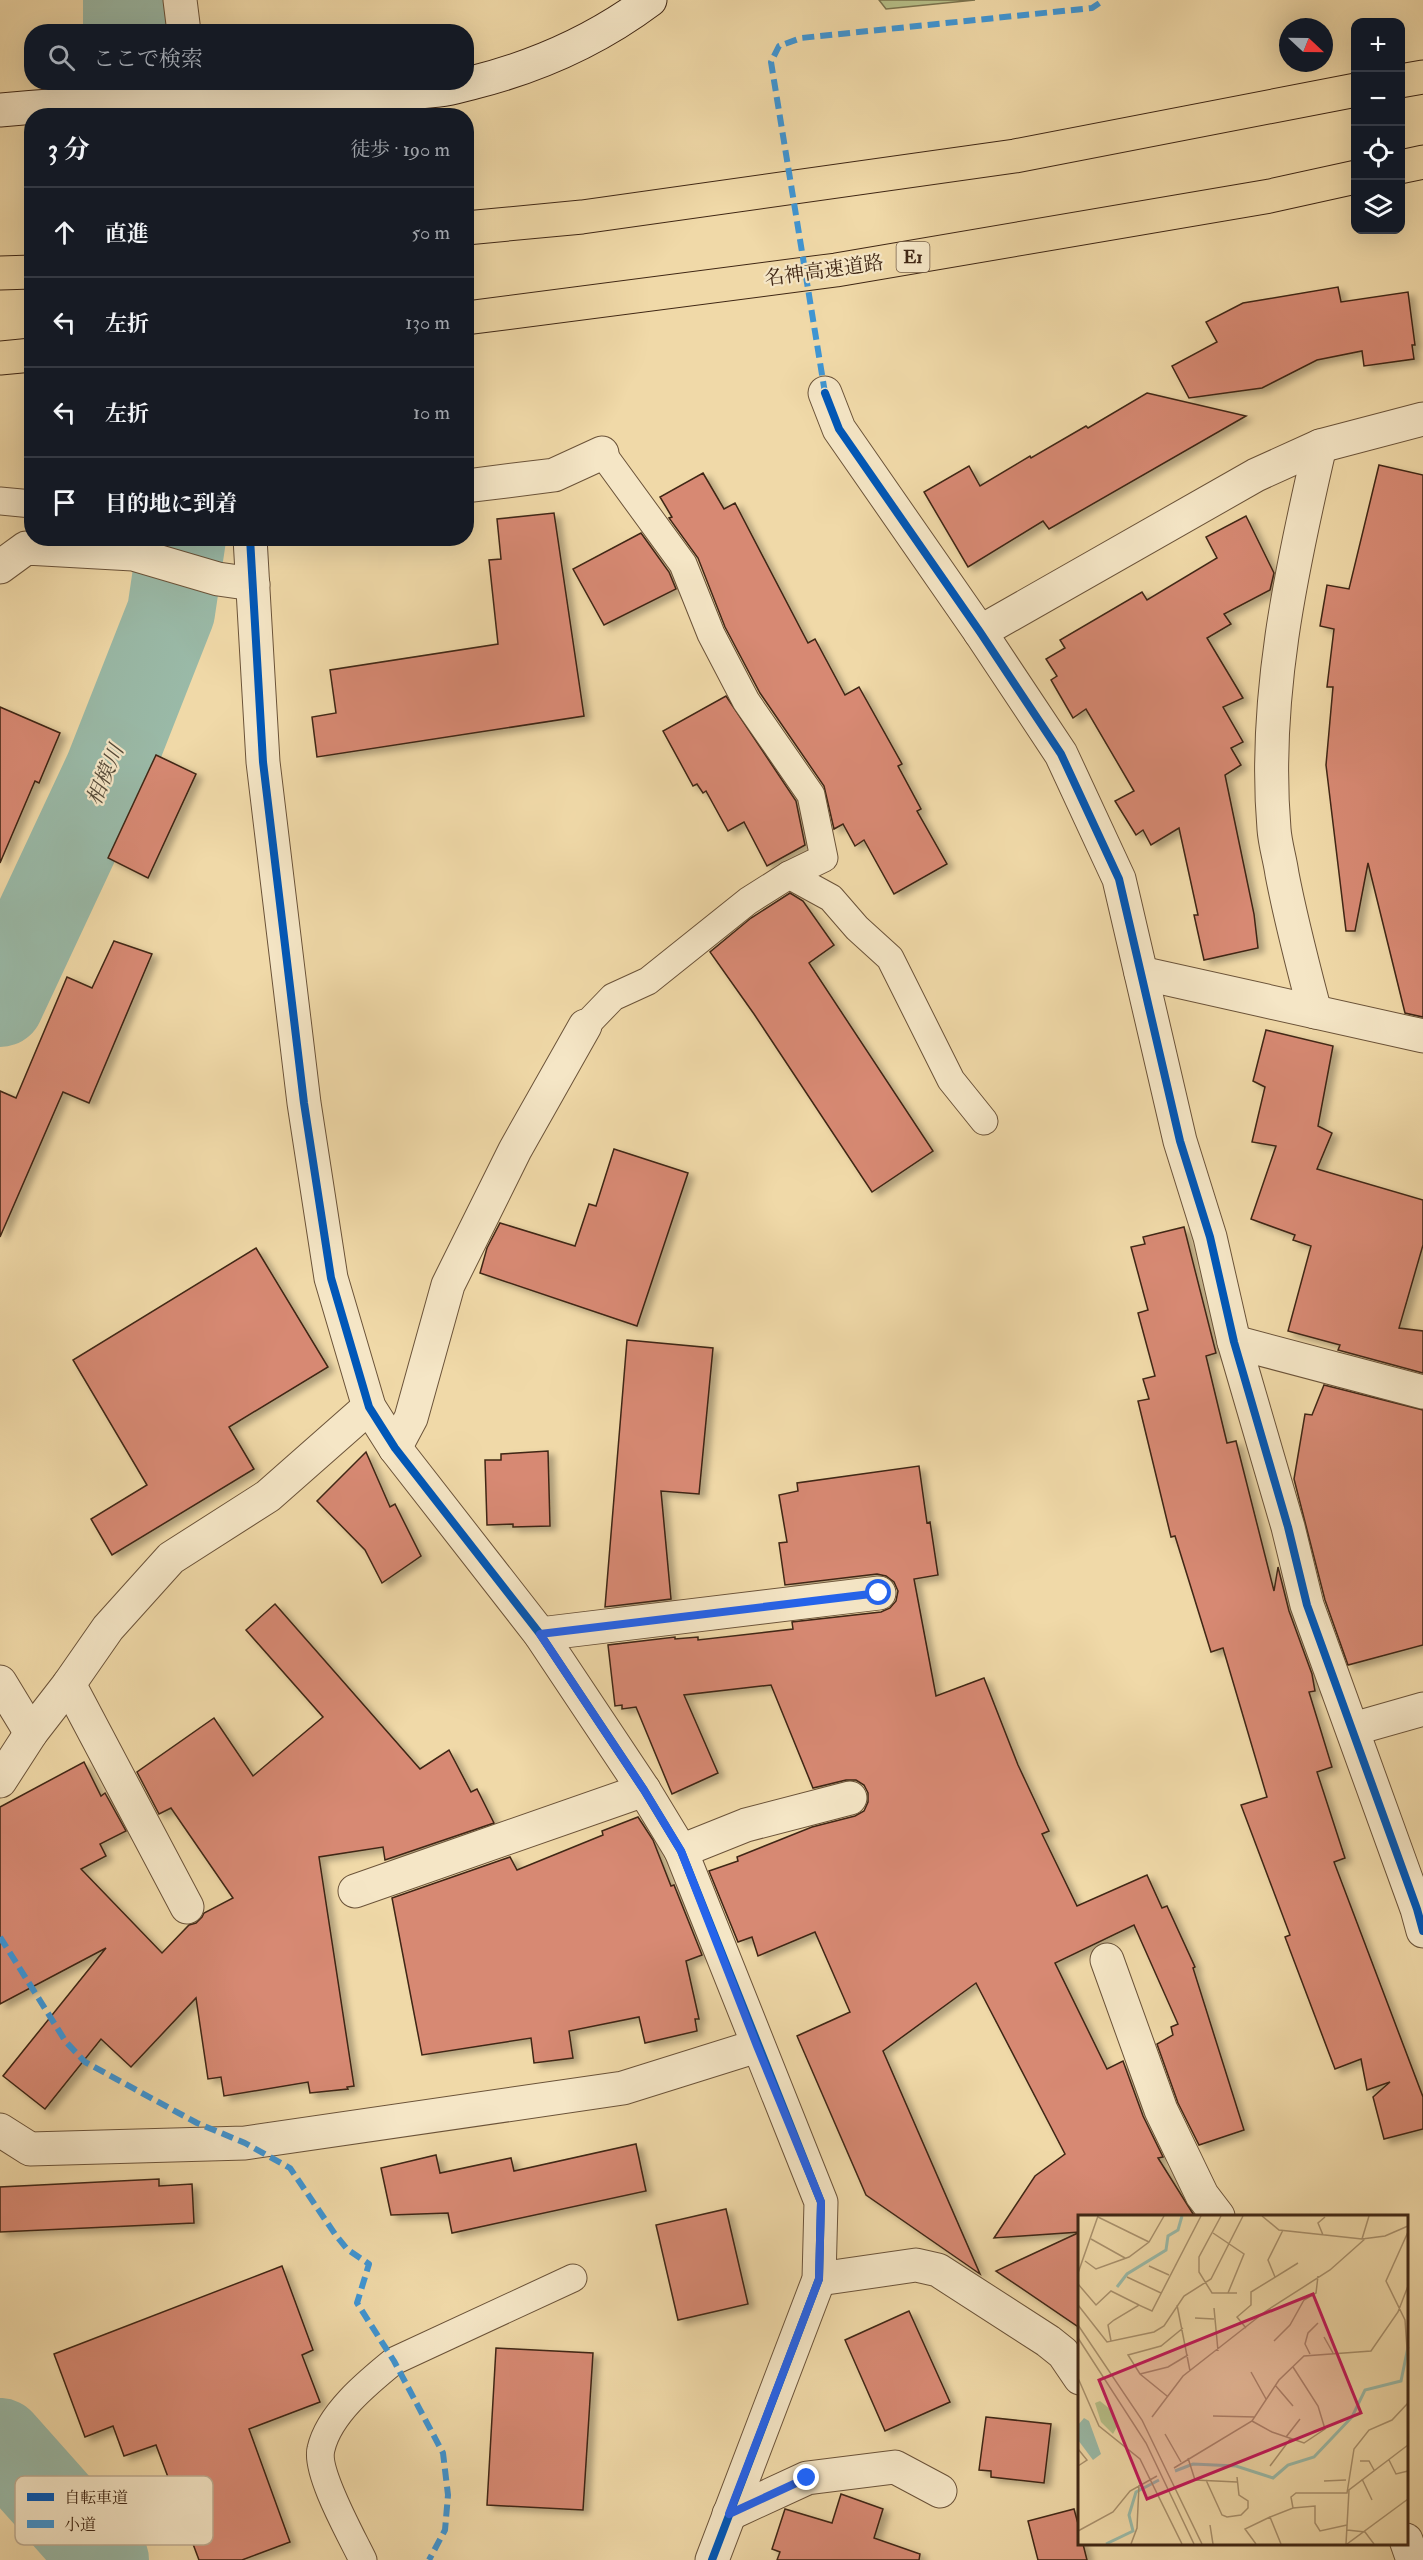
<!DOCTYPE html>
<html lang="ja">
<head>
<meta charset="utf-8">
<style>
	body { margin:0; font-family:"IM FELL Double Pica","Noto Serif JP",serif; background:#242831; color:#f1f3f6 }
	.controls { position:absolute; right:18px; top:18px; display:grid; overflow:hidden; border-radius:12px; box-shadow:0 6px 24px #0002 }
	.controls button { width:54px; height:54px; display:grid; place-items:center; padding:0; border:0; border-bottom:2px solid #363941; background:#171b24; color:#f1f3f6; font:30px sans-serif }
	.compass { position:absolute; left:1279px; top:18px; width:54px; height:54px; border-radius:50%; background:#171b24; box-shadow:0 6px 24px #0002; rotate:112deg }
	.stop { position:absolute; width:18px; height:18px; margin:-14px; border:4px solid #2563eb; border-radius:50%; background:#fff }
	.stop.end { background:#2563eb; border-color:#fff; box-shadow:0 2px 6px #0008 }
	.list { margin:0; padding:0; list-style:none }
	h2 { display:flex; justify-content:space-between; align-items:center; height:78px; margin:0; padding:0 24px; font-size:26px }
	h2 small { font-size:20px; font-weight:400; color:#9ea1a6 }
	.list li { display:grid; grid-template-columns:39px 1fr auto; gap:18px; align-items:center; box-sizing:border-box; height:90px; padding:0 24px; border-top:2px solid #363941 }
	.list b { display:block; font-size:22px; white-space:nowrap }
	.list em { font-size:20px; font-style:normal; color:#9ea1a6 }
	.icon { flex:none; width:33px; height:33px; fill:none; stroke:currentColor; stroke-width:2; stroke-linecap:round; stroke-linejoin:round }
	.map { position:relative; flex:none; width:1423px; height:2560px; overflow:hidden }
	.search { position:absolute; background:#171b24; box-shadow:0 6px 24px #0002; left:24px; top:24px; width:450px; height:66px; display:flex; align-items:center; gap:15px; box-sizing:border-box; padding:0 21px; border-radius:24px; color:#9ea1a6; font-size:22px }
	.panel { position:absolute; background:#171b24; box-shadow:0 6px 24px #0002; left:24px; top:108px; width:450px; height:438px; border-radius:24px }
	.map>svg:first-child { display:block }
</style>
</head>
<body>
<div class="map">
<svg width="1423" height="2560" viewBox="0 0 1423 2560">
	<defs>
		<filter id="shadow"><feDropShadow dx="6" dy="4" stdDeviation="3" flood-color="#0004"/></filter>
	</defs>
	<rect width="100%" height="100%" fill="#f0d9a8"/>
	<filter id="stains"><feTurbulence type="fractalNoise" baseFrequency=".00333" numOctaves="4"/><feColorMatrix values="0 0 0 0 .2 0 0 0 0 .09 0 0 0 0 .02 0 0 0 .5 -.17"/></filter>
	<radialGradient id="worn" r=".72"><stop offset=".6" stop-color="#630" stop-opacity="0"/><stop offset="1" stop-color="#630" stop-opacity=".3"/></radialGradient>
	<path fill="#b7c089" stroke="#7b734e" stroke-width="1.5" d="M 879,0 L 975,0 L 886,9 Z"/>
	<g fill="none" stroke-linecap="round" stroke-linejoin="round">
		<g stroke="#9abaa8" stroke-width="88">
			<path d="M 127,0 L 127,32"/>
			<path d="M 0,1003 L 108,772 L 171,612 L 182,538"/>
			<path d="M 0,2442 L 105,2560"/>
		</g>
	</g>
	<g fill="#d78973" stroke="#3f2614" stroke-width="1.5" filter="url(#shadow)">
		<path d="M 1338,287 L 1341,302 L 1408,292 L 1415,345 L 1412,345 L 1414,359 L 1364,366 L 1362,351 L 1317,360 L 1262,388 L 1189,398 L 1172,366 L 1217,342 L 1206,322 L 1243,303 Z"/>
		<path d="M 1147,393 L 1246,416 L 1049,529 L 1043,521 L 968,567 L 924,492 L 969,466 L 980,486 L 1030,456 L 1031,458 L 1086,426 L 1088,428 Z"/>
		<path d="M 1379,465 L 1423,475 L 1423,1017 L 1405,1013 L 1368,863 L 1355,931 L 1346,931 L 1326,765 L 1333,687 L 1327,687 L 1334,629 L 1320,626 L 1327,585 L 1349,589 Z"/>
		<path d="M 703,473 L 724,509 L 735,503 L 808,643 L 815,639 L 845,695 L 859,687 L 902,764 L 898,766 L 921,809 L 917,811 L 947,864 L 894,894 L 864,840 L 855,846 L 843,824 L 834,829 L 824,786 L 760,693 L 725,627 L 698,558 L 669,518 L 672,517 L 660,497 Z"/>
		<path d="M 554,513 L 584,716 L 317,757 L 312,717 L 336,713 L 330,670 L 498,644 L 489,560 L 501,559 L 497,519 Z"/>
		<path d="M 1246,516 L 1274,573 L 1270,590 L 1224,614 L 1231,624 L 1207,638 L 1243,698 L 1223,707 L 1243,742 L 1231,748 L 1241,765 L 1225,775 L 1254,914 L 1258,948 L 1204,960 L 1194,915 L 1198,915 L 1179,828 L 1151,845 L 1143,830 L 1136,835 L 1115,801 L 1134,791 L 1086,709 L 1073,718 L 1051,680 L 1057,676 L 1046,659 L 1065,648 L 1060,640 L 1142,592 L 1147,600 L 1217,558 L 1206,537 Z"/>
		<path d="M 641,533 L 669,572 L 676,589 L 604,625 L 573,569 Z"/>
		<path d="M 726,696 L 796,801 L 805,845 L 767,866 L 744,822 L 728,831 L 706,791 L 703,793 L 697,784 L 693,786 L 663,731 Z"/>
		<path d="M 0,707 L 60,733 L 39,783 L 35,781 L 0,863 Z"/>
		<path d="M 156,755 L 196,774 L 148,878 L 108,858 Z"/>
		<path d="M 790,893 L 803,901 L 834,945 L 809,963 L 933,1151 L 872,1192 L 754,1014 L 710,952 L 751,918 Z"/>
		<path d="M 114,941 L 152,954 L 89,1103 L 63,1092 L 0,1237 L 0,1091 L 16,1098 L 67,977 L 92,988 Z"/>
		<path d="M 1266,1030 L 1333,1046 L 1318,1126 L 1332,1133 L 1317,1169 L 1423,1200 L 1423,1245 L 1399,1328 L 1423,1331 L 1423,1373 L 1338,1350 L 1340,1345 L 1288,1331 L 1311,1246 L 1293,1240 L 1295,1235 L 1251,1219 L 1276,1146 L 1252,1142 L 1265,1087 L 1253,1081 Z"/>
		<path d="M 614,1149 L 688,1173 L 637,1326 L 480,1273 L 487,1248 L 500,1223 L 575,1246 L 589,1204 L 596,1206 Z"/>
		<path d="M 1184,1227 L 1216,1353 L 1206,1356 L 1227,1443 L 1236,1441 L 1274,1591 L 1278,1567 L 1289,1611 L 1312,1674 L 1315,1691 L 1309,1692 L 1332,1767 L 1317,1772 L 1345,1858 L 1334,1862 L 1423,2097 L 1423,2129 L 1384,2139 L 1373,2097 L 1390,2082 L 1367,2090 L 1361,2059 L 1335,2069 L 1285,1937 L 1290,1935 L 1241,1805 L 1267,1797 L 1223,1648 L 1211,1652 L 1175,1536 L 1171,1537 L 1138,1401 L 1149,1399 L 1143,1379 L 1155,1376 L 1138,1313 L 1148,1310 L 1131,1247 L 1145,1244 L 1143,1237 Z"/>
		<path d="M 256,1248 L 328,1367 L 229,1427 L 254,1469 L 112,1555 L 91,1519 L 147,1485 L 73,1360 Z"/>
		<path d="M 627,1340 L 713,1348 L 699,1494 L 661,1491 L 671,1599 L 605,1607 Z"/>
		<path d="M 1324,1385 L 1423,1410 L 1423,1645 L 1348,1665 L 1325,1600 L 1294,1479 L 1305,1414 L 1312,1415 Z"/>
		<path d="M 548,1451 L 550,1526 L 513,1527 L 513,1524 L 487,1525 L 485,1460 L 501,1460 L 501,1454 Z"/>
		<path d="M 366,1452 L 390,1507 L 395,1504 L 421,1556 L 382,1583 L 365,1550 L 317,1501 Z"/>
		<path d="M 919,1466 L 927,1523 L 930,1522 L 938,1575 L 914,1579 L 936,1696 L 984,1678 L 1018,1765 L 1049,1831 L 1042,1834 L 1077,1906 L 1147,1875 L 1162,1908 L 1167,1906 L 1195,1967 L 1193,1968 L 1244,2130 L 1199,2145 L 1178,2103 L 1157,2044 L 1173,2035 L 1171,2027 L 1178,2024 L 1134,1925 L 1055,1963 L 1107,2069 L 1123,2061 L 1143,2116 L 1163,2157 L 1158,2158 L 1195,2217 L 1080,2217 L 1080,2232 L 994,2238 L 1035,2176 L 1065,2154 L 976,1983 L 883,2051 L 980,2274 L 866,2195 L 797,2036 L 850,2012 L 815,1932 L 758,1956 L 752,1937 L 738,1942 L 709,1871 L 738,1861 L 737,1857 L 812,1827 L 855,1816 L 864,1811 L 868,1802 L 868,1793 L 864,1785 L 856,1780 L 846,1780 L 813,1788 L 771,1685 L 684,1695 L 718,1773 L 672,1794 L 636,1707 L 622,1709 L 622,1705 L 615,1706 L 608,1645 L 675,1637 L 675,1639 L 698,1637 L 698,1640 L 793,1629 L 792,1622 L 881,1612 L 890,1608 L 896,1601 L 898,1591 L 894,1582 L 886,1576 L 877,1574 L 785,1585 L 779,1543 L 787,1542 L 779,1495 L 798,1491 L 797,1483 Z"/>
		<path d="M 275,1604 L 420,1769 L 449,1750 L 471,1792 L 477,1789 L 494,1823 L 385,1860 L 383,1847 L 319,1857 L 354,2086 L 347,2087 L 348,2089 L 310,2093 L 308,2082 L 224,2096 L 221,2077 L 208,2079 L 196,1998 L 131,2067 L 101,2039 L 45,2109 L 3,2076 L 106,1948 L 0,2004 L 0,1807 L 84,1762 L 101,1796 L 105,1793 L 126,1831 L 100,1844 L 106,1856 L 81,1869 L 162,1953 L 189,1925 L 196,1923 L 202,1917 L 204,1913 L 233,1898 L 171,1808 L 159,1814 L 137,1772 L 214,1718 L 253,1776 L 323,1717 L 246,1630 Z"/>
		<path d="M 638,1817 L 653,1840 L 671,1886 L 674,1885 L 702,1955 L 686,1961 L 699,2019 L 695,2019 L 697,2031 L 645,2043 L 639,2017 L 569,2031 L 573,2058 L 534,2063 L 531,2038 L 422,2055 L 392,1898 L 510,1857 L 517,1870 L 603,1835 L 602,1831 Z"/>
		<path d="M 636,2144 L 646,2191 L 452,2233 L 448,2213 L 391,2215 L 381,2168 L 436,2155 L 440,2173 L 511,2158 L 514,2171 Z"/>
		<path d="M 159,2179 L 159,2186 L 192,2184 L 194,2223 L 0,2232 L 0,2187 Z"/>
		<path d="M 726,2209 L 748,2304 L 678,2320 L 656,2225 Z"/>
		<path d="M 1080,2232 L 1080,2328 L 996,2271 Z"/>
		<path d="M 282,2266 L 313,2350 L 302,2355 L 320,2402 L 249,2429 L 290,2542 L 242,2560 L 199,2560 L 156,2445 L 124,2456 L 113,2426 L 85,2437 L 54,2354 Z"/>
		<path d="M 909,2311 L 950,2402 L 885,2431 L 845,2340 Z"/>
		<path d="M 496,2348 L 593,2353 L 583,2510 L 487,2505 Z"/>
		<path d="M 986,2417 L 1051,2424 L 1044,2483 L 991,2477 L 991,2471 L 979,2470 Z"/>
		<path d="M 841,2494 L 883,2509 L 874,2538 L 920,2554 L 919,2560 L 777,2560 L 780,2552 L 772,2549 L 785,2509 L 832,2523 Z"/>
		<path d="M 1074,2509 L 1080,2531 L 1080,2544 L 1083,2544 L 1087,2560 L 1038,2560 L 1028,2521 Z"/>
	</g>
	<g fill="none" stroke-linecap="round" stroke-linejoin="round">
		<g stroke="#6b5339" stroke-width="29">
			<g id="lane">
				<path d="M 0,501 L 32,504"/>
				<path d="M 789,875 L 831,898 L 857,928 L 890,958 L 951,1080 L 984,1121"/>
				<path d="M 585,1026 L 613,997 L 648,981 L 748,901 L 789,875 L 824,858 L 811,795 L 746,701 L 711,634 L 683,564 L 602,453"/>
				<path d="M 363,2560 C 352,2537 315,2472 321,2449 C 329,2414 367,2383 394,2361 L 573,2278"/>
			</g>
		</g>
		<g stroke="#6b5339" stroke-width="35">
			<g id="street">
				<path d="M 180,0 L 184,32"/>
				<path d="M 825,393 L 839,429 L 980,632 L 1061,754 L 1119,879 L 1180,1141 L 1210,1237 L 1234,1342 L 1288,1527 L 1307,1605 L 1417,1909 L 1423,1931"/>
				<path d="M 466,486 L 554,475 L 602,453"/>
				<path d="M 250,538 L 263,762 L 304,1103 L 331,1278 L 369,1407 L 395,1448 L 540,1634 L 644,1790 L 681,1851 L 821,2202 L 819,2279 L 712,2560"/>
				<path d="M 0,567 L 26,548 L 133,554 L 218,579 L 253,584"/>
				<path d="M 980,632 L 1256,475 L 1320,446 L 1423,419"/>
				<path d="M 1141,973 L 1423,1036"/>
				<path d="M 1315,1012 C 1303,966 1291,921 1282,874 C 1280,859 1275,844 1274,829 C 1263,700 1291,571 1320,446"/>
				<path d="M 1234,1342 L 1423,1392"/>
				<path d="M 395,1448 L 411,1418 L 448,1285 L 515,1150 L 585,1026"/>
				<path d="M 540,1634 L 879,1593"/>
				<path d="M 0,1682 L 31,1733"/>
				<path d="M 69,1684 L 187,1907"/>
				<path d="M 1353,1729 L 1423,1709"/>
				<path d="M 0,1781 L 31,1733 L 69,1684 L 108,1628 L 171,1558 L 268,1496 L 369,1407"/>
				<path d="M 681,1851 L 746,1825 L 850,1798"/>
				<path d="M 355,1891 L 644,1790"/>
				<path d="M 1107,1960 L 1161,2110 L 1202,2195 L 1218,2216"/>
				<path d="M 0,2130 L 30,2149 L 245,2143 L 623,2088 L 757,2046"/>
				<path d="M 819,2279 L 916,2265 L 938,2270 L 1048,2341 L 1063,2353 L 1080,2378"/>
				<path d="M 729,2514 L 807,2478 L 895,2467 L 940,2491"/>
				<path d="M 1406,2540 L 1413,2560"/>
			</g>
		</g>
		<g stroke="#3f2614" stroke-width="35">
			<path id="secondary" d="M 0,110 C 80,103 160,98 240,96 C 307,94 373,97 439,90 C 451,89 463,85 475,82 C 538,66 598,39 650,0"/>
		</g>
		<g stroke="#3f2614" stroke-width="35">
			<g id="highway">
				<path d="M 1400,81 L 1423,77"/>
				<path d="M 1400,167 L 1423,162"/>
				<path d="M 466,228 L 582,217 L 1015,156 L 1356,90"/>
				<path d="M 0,273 L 32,272"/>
				<path d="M 466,318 L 836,270 L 1270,196 L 1356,177"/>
				<path d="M 0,358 L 32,355"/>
			</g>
		</g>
		<use href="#lane" stroke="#f5e6c6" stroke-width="27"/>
		<use href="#street" stroke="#f5e6c6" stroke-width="33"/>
		<use href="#secondary" stroke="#f5e6c6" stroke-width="33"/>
		<use href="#highway" stroke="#f0d9a8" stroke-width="33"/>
		<g stroke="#3f95d3" stroke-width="6" stroke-dasharray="12 6" stroke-linecap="butt">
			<path d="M 825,393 L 771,62 L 779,46 L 801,38 L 1092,8 L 1104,0"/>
			<path d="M 0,1937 L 66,2042 L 85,2062 L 197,2123 L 245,2143 L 290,2168 L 335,2234 L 347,2249 L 369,2264 L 357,2303 L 394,2361 L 443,2453 L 448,2495 L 445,2530 L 429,2560"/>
		</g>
		<g stroke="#f5e6c6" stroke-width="11">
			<g id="cycleway">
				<path d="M 825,393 L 839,429 L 980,632 L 1061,754 L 1119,879 L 1180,1141 L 1210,1237 L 1234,1342 L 1288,1527 L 1307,1605 L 1417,1909 L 1423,1931"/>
				<path d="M 250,538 L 263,762 L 304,1103 L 331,1278 L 369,1407 L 395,1448 L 540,1634 L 644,1790 L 681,1851 L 821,2202 L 819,2279 L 712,2560"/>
			</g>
		</g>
		<use href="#cycleway" stroke="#0057b8" stroke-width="8"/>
	</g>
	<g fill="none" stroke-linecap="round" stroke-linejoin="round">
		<path stroke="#2563eb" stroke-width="8" d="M 807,2478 L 729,2514 L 819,2279 L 821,2202 L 757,2046 L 681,1851 L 644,1790 L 540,1634 L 879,1593"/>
	</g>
	<g text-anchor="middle" stroke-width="4.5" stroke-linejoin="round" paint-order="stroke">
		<rect fill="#f5e6c6" stroke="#766049" stroke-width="1.5" x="896.5" y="242" width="33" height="30" rx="4.5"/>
		<g font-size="18" font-weight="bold" fill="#3f2614">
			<text x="913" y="263">E1</text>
		</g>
		<g font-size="20" fill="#3f2614" stroke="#f5e6c6">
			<text transform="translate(824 270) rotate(-8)" y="7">名神高速道路</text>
		</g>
		<g font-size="21" font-style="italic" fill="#564b39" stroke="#f5e6c6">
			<text transform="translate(105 775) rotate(-67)" y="7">相模川</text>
		</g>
	</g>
	<g transform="translate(1078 2215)">
		<rect width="330" height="330" fill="#f0d9a8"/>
		<path d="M 22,186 L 32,194 L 40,210 L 35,219 L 23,207 L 17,188 Z" fill="#b7c089"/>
		<path d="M 6,203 L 11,206 L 23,239 L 15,245 L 0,225 L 0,210 Z" fill="#9abaa8"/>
		<path fill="none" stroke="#9abaa8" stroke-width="3" d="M 39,72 L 49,59 L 88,35 L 90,21 L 100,15 L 104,1M 97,256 L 115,249 L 158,251 L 195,263 L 210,250 L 236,242 L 274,202 L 287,175 L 323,166 L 330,132M 28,329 L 55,316 L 51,300 L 58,277 L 81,265"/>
		<path fill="none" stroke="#a9916d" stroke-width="1.5" d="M 143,1 L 121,42 L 121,57 L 134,78 L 159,78M 184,1 L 201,15 L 284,24 L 307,21 L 330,11M 20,2 L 71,27M 330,17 L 308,66 L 327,105 L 330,148M 135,18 L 166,39 L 150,78M 245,20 L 240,8 L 247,2M 13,24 L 47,43M 284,24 L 291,1M 7,46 L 18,54 L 51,42 L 71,27 L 86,1M 71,51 L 91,60M 0,58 L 20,1M 49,62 L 83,78M 197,62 L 190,45 L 205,15M 0,69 L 18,90 L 33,76 L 61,90M 0,90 L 29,127 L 76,117 L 86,111 L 106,81 L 133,64 L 165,1M 99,90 L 112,156M 136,93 L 140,136M 117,103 L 136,104M 0,110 L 64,205 L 124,329M 168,113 L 159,102 L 173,90 L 173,77 L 220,48M 246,122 L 255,138M 0,123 L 68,228 L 116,329M 33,126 L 30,110 L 36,105 L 61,90 L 74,96 L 123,1M 196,126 L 212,110 L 226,85 L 238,78 L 240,61M 232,139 L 227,129 L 230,118 L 240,108M 173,157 L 188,184M 62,159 L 90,152 L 110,140M 0,163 L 21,211 L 62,244 L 104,329M 197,170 L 215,191M 89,181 L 62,159 L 50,140 L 83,131 L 105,113M 135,201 L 177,202M 74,202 L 105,161 L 188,96 L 252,55 L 288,23M 174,206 L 194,217 L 226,228 L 247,214 L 240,191 L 215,152M 87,219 L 103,247M 208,222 L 222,204M 0,234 L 9,245 L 0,251M 110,243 L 117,265 L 159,267M 311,245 L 318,259 L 330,256M 282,246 L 291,246 L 296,255M 192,251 L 213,223M 96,253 L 174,206 L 201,165 L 226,141 L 293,136 L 320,97 L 330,71M 284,264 L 294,285M 128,265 L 144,300 L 149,302 L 163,300 L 170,293 L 170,286 L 161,280 L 159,262M 246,266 L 268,265M 215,293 L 213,282 L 218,278 L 269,278 L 276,234 L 291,215 L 314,205 L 330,188M 132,310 L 135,329M 269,315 L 287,317 L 296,329M 0,316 L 35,297 L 52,276 L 79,261M 53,329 L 59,313 L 61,270M 178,329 L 167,314 L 192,302M 203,329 L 192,302 L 215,293 L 237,291 L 237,308 L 242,316 L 269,310M 268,329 L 271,275 L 330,230M 269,329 L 330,284"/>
		<path fill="#c2185b" fill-opacity="0.15" stroke="#c2185b" stroke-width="3" d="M 235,79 L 283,198 L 69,284 L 21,165 Z"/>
		<rect width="330" height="330" fill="none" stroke="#3f2614" stroke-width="3"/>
	</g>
	<rect x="15" y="2476" width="198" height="69" rx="9" fill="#f5e6c6" stroke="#beac91" stroke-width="1.5"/>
	<rect x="27" y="2493" width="27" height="8" fill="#0057b8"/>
	<rect x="27" y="2520" width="27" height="8" fill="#3f95d3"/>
	<g font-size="16" fill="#3f2614">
		<text x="64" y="2503">自転車道</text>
		<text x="64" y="2530">小道</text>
	</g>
	<rect width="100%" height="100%" filter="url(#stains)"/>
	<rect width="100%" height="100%" fill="url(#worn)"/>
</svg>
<div class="controls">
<button>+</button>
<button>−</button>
<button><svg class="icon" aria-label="locate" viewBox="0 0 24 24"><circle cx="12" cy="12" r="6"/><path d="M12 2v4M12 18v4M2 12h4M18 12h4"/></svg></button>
<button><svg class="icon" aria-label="layers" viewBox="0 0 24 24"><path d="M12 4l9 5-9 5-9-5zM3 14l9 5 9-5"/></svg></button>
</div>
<svg class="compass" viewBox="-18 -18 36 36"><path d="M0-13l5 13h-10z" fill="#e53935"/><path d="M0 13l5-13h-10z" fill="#9ea1a6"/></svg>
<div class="stop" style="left:879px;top:1593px"></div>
<div class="stop end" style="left:807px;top:2478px"></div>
<div class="search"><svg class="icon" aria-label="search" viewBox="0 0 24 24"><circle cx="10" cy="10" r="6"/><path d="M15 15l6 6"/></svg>ここで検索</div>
<section class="panel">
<h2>3 分<small>徒歩 · 190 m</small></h2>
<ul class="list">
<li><svg class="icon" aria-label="ahead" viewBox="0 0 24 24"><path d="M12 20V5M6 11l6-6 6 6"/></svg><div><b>直進</b></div><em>50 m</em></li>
<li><svg class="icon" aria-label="left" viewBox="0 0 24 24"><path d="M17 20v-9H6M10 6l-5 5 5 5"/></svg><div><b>左折</b></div><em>130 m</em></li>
<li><svg class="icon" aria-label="left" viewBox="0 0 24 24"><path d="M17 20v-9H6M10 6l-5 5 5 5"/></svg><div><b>左折</b></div><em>10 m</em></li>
<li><svg class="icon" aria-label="arrive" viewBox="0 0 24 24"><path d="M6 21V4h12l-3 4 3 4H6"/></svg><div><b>目的地に到着</b></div></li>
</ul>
</section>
</div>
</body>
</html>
